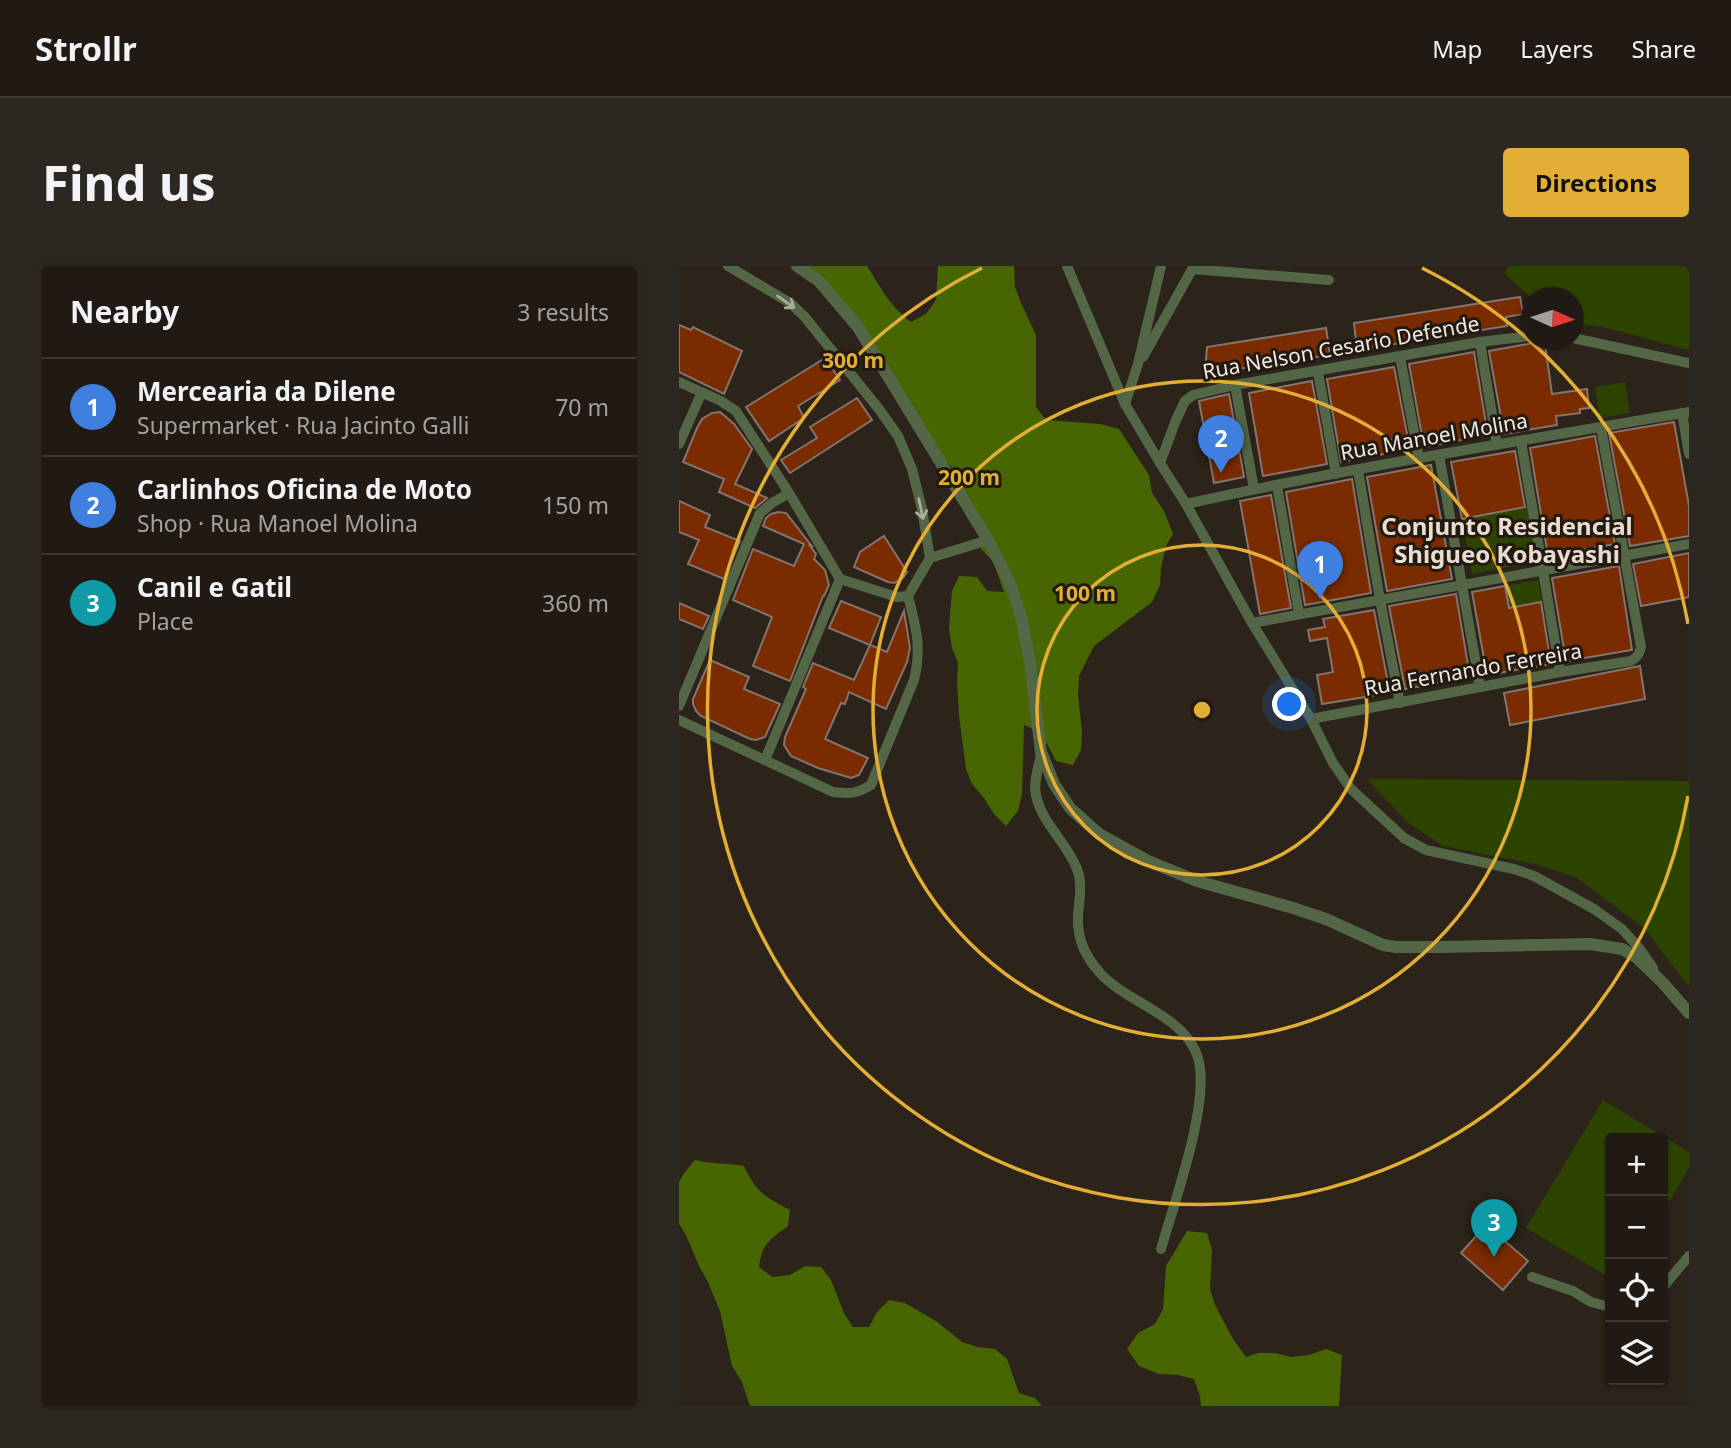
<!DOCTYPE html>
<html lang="en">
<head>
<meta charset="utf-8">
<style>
	body { margin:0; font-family:"Noto Sans",sans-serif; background:#2d2722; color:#f1f3f6 }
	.controls { position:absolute; right:21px; bottom:21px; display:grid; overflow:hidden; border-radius:7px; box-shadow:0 2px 5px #0004 }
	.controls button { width:63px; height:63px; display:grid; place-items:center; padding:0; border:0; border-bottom:2px solid #3e3834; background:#211a14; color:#f1f3f6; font:35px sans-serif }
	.compass { position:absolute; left:842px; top:21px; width:63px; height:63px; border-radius:50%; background:#211a14; box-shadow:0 2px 5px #0004; rotate:93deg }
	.you { position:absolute; left:611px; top:439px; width:24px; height:24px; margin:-18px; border:5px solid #fff; border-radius:50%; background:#1a73e8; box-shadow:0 0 0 10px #1a73e833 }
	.badge { display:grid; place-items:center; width:46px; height:46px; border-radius:50%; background:#e3ae35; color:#fff; font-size:23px; font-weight:700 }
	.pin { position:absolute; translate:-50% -58px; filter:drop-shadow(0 2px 4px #0008) }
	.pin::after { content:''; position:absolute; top:37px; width:24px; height:21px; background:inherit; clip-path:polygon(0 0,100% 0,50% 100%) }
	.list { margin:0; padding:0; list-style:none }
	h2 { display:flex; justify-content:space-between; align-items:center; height:91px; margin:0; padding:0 28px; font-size:30px }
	h2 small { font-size:23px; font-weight:400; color:#a2a1a0 }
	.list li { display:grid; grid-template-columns:46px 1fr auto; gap:21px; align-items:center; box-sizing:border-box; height:98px; padding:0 28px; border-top:2px solid #3e3834 }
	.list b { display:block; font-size:26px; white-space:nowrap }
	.list p { margin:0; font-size:23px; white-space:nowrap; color:#a2a1a0 }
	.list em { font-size:23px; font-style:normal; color:#a2a1a0 }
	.icon { flex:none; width:38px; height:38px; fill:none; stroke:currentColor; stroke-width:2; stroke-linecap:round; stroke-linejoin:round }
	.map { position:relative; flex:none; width:1010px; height:1140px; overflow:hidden; border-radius:7px }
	header { display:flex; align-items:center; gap:42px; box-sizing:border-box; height:98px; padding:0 35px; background:#211a14; border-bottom:2px solid #3e3834 }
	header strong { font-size:33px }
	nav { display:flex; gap:38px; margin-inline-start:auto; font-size:24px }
	.intro { display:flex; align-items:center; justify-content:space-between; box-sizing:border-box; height:168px; padding:0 42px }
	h1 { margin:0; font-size:49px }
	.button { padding:18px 32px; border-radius:7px; background:#e3ae35; color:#111; font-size:24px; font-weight:700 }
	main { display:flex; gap:42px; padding:0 42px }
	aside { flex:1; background:#211a14; border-radius:7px; box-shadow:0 2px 5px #0004 }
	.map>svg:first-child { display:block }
</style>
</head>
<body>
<header>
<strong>Strollr</strong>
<nav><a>Map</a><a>Layers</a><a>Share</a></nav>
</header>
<div class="intro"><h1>Find us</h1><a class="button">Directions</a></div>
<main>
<aside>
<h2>Nearby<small>3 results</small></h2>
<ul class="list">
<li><span class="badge" style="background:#3f7fe0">1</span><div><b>Mercearia da Dilene</b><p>Supermarket · Rua Jacinto Galli</p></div><em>70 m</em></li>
<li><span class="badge" style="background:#3f7fe0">2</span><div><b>Carlinhos Oficina de Moto</b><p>Shop · Rua Manoel Molina</p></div><em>150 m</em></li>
<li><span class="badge" style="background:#0f9aa8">3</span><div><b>Canil e Gatil</b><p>Place</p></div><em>360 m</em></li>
</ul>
</aside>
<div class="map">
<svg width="1010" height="1140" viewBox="0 0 1010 1140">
	<rect width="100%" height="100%" fill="#2c231a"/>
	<g fill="#2d4400">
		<path d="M 830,0 L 1010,0 L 1010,84 L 924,61 L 895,57 L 894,32 L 852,32 L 825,7 Z"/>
		<path d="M 946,116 L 951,147 L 921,152 L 916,121 Z"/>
		<path d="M 848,241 L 858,296 L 793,308 L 783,253 Z"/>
		<path d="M 859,314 L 863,336 L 830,342 L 826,320 Z"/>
		<path d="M 688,513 L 1010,515 L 1010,721 L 965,662 L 898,612 L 860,599 L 764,580 L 728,556 Z"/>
		<path d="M 924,834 L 1010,886 L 1010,902 L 984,946 L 984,872 L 931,872 L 931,1012 L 847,962 Z"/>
	</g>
	<g fill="#476602">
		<path d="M 117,0 L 188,0 C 203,23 209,38 232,56 L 247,48 L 257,34 L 259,0 L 335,0 L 336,21 L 342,37 L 357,69 L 357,141 L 367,154 L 421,158 L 440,163 L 470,209 L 473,227 L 485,245 L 494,268 L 487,280 L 482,301 L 481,319 L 473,336 L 415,380 L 400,410 L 399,429 L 403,466 L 402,484 L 394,499 L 377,495 C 368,477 364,467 345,459 L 343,528 L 339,545 L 327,560 L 315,548 L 305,532 L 293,518 L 287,503 L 280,450 L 278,415 L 279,397 L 273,382 L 270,362 L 273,325 L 280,310 L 298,311 L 308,325 L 325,326 L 314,295 L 302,283 L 301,266 L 272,200 L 260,187 L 160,43 Z"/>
		<path d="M 16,894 C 32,898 48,897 65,900 C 78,927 85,930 111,944 L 109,960 C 90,974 83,978 80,1001 L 93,1011 L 111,1009 L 126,1000 L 142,1001 L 152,1014 L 165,1047 L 174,1061 L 190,1061 L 198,1046 L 210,1034 L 226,1037 L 257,1055 L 283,1076 L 299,1081 L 316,1083 L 328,1093 L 340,1127 L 356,1132 L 363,1140 L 71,1140 L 63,1116 L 53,1100 L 41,1045 L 28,1014 L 20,1000 L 7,969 L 0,958 L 0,916 L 5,907 Z"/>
		<path d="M 508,965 L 528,967 L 533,984 L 531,1023 L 536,1039 L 554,1073 L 567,1091 L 579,1087 L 596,1087 L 612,1091 L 630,1089 L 647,1083 L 663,1089 L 660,1140 L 522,1140 L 521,1130 L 515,1113 L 499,1109 L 480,1108 L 460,1100 L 448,1083 L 459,1067 L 476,1058 L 484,1043 L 487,1000 Z"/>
	</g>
	<g fill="#7a2b00" stroke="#83746e" stroke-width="2">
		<path d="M 841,31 L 844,48 L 827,51 L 828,60 L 678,84 L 675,57 Z"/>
		<path d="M 0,59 L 12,64 L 14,61 L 63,85 L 45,128 L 0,106 Z"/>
		<path d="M 647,62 L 651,89 L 526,108 L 528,81 Z"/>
		<path d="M 860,76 L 866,78 L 873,128 L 908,123 L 910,142 L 901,143 L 901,147 L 877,150 L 878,159 L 825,168 L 810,85 Z"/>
		<path d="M 795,86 L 809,169 L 745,181 L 730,98 Z"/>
		<path d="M 146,92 L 161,114 L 119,140 L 125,152 L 90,175 L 67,141 Z"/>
		<path d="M 715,101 L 731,183 L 662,196 L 648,113 Z"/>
		<path d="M 633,115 L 648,198 L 584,210 L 570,127 Z"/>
		<path d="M 550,128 L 565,211 L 535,217 L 520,135 Z"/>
		<path d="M 178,132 L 193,154 L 111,207 L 102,194 L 138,172 L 131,161 Z"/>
		<path d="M 41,146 L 55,158 L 73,183 L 56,218 L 88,232 L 76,242 L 40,226 L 45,213 L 4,196 L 18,162 L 23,153 L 33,147 Z"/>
		<path d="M 995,156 L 1010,240 L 1010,270 L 951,280 L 930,167 Z"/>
		<path d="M 916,170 L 936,278 L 869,290 L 851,182 Z"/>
		<path d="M 836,185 L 846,241 L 783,253 L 772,196 Z"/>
		<path d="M 752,199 L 773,313 L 708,325 L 688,211 Z"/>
		<path d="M 673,213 L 692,327 L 626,339 L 607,226 Z"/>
		<path d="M 592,229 L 612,342 L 581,348 L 561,235 Z"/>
		<path d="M 0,235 L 31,249 L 26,261 L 61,275 L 45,313 L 9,298 L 20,274 L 0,266 Z"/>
		<path d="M 99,246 L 107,247 L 132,279 L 134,281 L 131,280 L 137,288 L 135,293 L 146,304 L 150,319 L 145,330 L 144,330 L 111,415 L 74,400 L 93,351 L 54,334 L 74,283 L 115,300 L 125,278 L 84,260 L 87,252 L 92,248 Z"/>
		<path d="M 205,270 L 228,306 L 224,312 L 215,317 L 209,316 L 175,301 L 181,286 Z"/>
		<path d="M 1010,287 L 1010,331 L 962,340 L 954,298 Z"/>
		<path d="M 940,300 L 953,384 L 887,395 L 873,312 Z"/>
		<path d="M 826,320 L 830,342 L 862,336 L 872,398 L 808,409 L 793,326 Z"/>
		<path d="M 777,328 L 791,411 L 726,423 L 710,340 Z"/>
		<path d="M 162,335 L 202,351 L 191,379 L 208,386 L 225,345 L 231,382 L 228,396 L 207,443 L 170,426 L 166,438 L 162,437 L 146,473 L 189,492 L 180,509 L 172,512 L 139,502 L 112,490 L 105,479 L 106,471 L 127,423 L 124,421 L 134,397 L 175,414 L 191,379 L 150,362 Z"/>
		<path d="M 0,337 L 30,350 L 24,363 L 0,353 Z"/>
		<path d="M 695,344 L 711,427 L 643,438 L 638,409 L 654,406 L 648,372 L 631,375 L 629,364 L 646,361 L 644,353 Z"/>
		<path d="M 31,394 L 70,411 L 65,423 L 101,438 L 86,471 L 77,474 L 71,473 L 22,450 L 17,445 L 14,438 L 14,433 Z"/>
		<path d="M 961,400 L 966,433 L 831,459 L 825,427 Z"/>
		<path d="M 807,959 L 849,995 L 824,1024 L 782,987 Z"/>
	</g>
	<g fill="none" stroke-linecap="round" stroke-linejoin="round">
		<g stroke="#536646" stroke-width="10">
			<path d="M 49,0 L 111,37 L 125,50 L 200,143 L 219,170 L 233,203 L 243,243 L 251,292"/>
			<path d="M 388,0 L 446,138 L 481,197 L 507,238 L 573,357 L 632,453 L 654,497 L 672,523 L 725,572 L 747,584 L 835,603 L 855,610 L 915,643 L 943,663 L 961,683 L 974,702"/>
			<path d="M 513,3 L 650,14"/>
			<path d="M 894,72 L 1010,97"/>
			<path d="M 801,76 L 818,179"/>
			<path d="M 464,91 L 515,0"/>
			<path d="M 721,91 L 740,193"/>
			<path d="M 639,106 L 657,208"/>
			<path d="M 0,116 L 42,135 L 57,145 L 110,227 L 161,313 L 218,331 L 229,330"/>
			<path d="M 556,119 L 575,223"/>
			<path d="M 446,138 L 459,98 L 482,0"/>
			<path d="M 1003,147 L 1010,188"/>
			<path d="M 842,175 L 881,406"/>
			<path d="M 0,178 L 23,126"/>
			<path d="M 760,189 L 801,421"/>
			<path d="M 481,197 L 497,154 L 506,135 L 514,129 L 556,119 L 801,76 L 852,70"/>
			<path d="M 679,204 L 701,334 L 721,437"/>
			<path d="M 598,219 L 620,348"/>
			<path d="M 507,238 C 673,201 842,175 1010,146"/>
			<path d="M 573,357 L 1010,278"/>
			<path d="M 0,440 L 81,247 L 93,237 L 110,227"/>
			<path d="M 632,453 L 881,406 L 952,395 C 959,391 960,388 962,381 L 922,162"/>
			<path d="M 0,454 L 154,526 C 171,528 177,528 192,519 L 235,414 C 243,381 237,362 229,330 L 251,292 L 309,274"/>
			<path d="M 362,487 C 360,500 354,516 357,529 C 362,556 388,577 398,603 C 404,618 400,633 399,650 C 398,673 406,690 421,707 C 448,737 507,750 519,792 C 532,836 495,937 482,983"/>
			<path d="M 86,494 L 161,313"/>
			<path d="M 853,1011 L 894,1025 L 912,1036 L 931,1041"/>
			<path d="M 984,1021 L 1010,990"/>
		</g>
		<path stroke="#536646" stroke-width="12" d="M 118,0 L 140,15 L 179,61 L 309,274 L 330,315 L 341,346 L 351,396 L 362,486 L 375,518 L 391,542 L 420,568 L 469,595 L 518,615 L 614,642 L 647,653 L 704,679 L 717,681 L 762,681 L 911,678 L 943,683 L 957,691 L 984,717 L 1010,747"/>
	</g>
	<defs><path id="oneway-shaft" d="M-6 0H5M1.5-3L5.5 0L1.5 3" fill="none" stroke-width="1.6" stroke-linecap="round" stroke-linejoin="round" transform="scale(1.75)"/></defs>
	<g stroke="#a9ae9c">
		<use href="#oneway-shaft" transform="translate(107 36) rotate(35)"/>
		<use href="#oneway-shaft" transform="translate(242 243) rotate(78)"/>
	</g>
	<g fill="none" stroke="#e3ae35" stroke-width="3.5">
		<circle cx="523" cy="444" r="165"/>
		<circle cx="523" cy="444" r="329"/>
		<path d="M1009 530A494 494 0 1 1 303 2M743 2A494 494 0 0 1 1009 358"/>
	</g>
	<g text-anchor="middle" stroke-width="6" stroke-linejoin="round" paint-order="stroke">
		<g font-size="21" fill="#efe9e3" stroke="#221a11">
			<text transform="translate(662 82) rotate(-10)" y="7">Rua Nelson Cesario Defende</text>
			<text transform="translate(755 171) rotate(-10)" y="7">Rua Manoel Molina</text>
			<text transform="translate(794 404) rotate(-10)" y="7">Rua Fernando Ferreira</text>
		</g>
		<g font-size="24" font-weight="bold" fill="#e9ddd1" stroke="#221a11">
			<text x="828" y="269">Conjunto Residencial<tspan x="828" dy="28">Shigueo Kobayashi</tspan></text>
		</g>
	</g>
	<circle cx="523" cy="444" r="10" fill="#e3ae35" stroke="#221a11" stroke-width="3.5"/>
	<g font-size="21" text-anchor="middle" font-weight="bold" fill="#e3ae35" stroke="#221a11" stroke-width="6" stroke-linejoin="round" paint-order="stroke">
		<text x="174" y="102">300 m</text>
		<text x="290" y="219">200 m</text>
		<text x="406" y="335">100 m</text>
	</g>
</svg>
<div class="controls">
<button>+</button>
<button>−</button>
<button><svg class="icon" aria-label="locate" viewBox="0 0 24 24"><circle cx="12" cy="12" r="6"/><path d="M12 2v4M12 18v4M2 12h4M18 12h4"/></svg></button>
<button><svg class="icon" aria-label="layers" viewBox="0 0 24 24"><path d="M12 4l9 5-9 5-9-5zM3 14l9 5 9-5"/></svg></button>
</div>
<svg class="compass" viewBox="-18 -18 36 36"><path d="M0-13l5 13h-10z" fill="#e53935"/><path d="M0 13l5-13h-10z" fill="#a2a1a0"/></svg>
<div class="you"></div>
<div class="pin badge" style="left:641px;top:333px;background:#3f7fe0">1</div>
<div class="pin badge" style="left:542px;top:207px;background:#3f7fe0">2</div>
<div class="pin badge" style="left:815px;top:991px;background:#0f9aa8">3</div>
</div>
</main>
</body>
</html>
